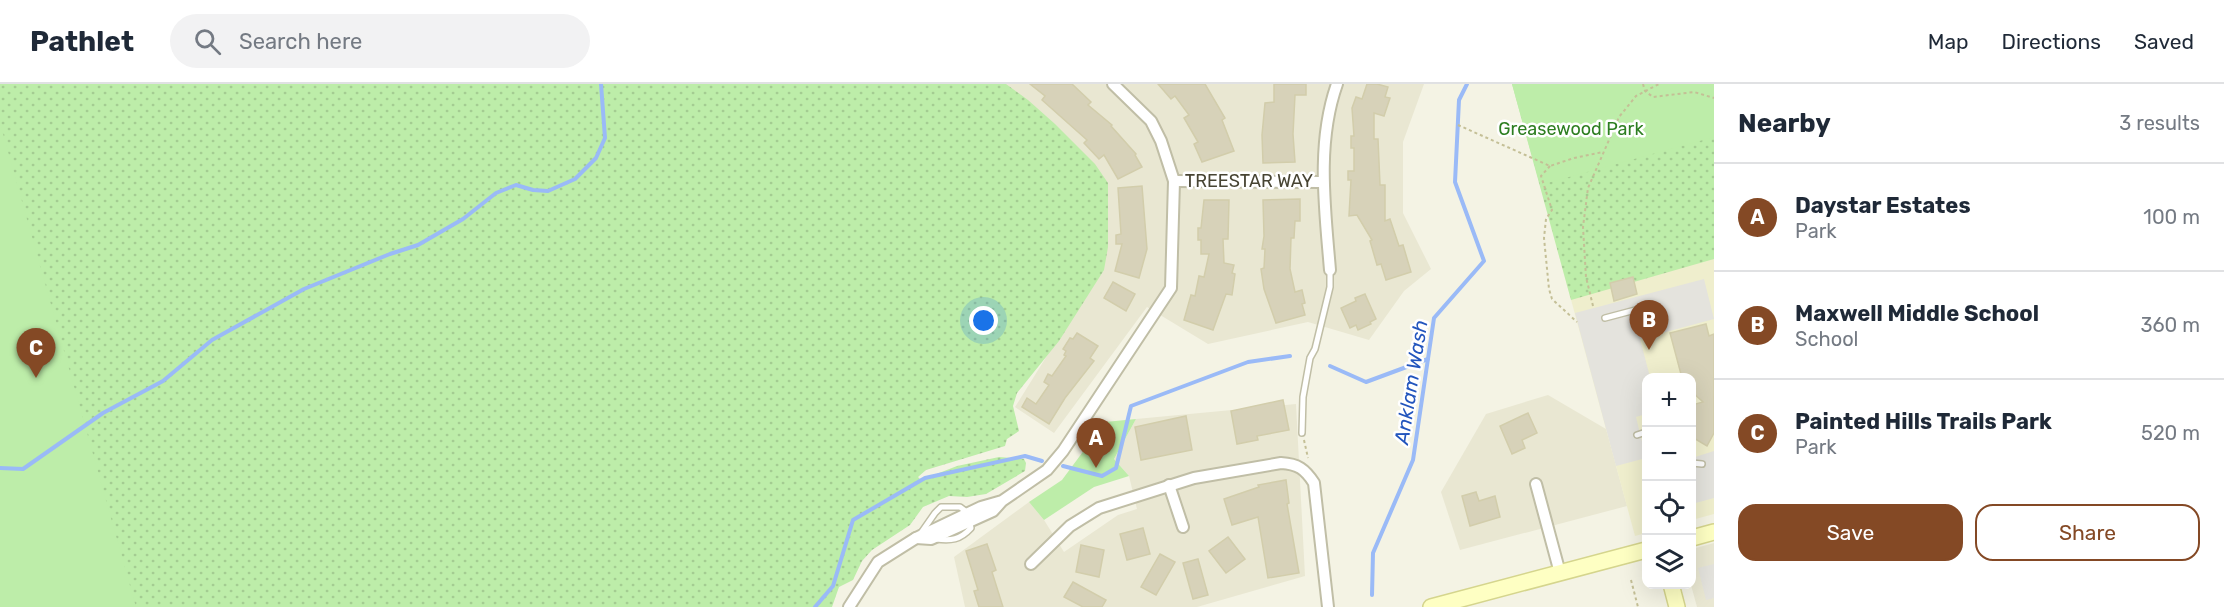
<!DOCTYPE html>
<html lang="en">
<head>
<meta charset="utf-8">
<style>
	body { margin:0; font-family:Rubik,sans-serif; background:#f2f2f3; color:#1f2937 }
	.controls { position:absolute; right:18px; bottom:18px; display:grid; overflow:hidden; border-radius:12px; box-shadow:0 6px 24px #0002 }
	.controls button { width:54px; height:54px; display:grid; place-items:center; padding:0; border:0; border-bottom:2px solid #e0e1e3; background:#fff; color:#1f2937; font:30px sans-serif }
	.you { position:absolute; left:984px; top:237px; width:21px; height:21px; margin:-15px; border:4px solid #fff; border-radius:50%; background:#1a73e8; box-shadow:0 0 0 9px #1a73e833 }
	.badge { display:grid; place-items:center; width:39px; height:39px; border-radius:50%; background:#844925; color:#fff; font-size:20px; font-weight:700 }
	.pin { position:absolute; translate:-50% -50px; filter:drop-shadow(0 2px 3px #0008) }
	.pin::after { content:''; position:absolute; top:32px; width:21px; height:18px; background:inherit; clip-path:polygon(0 0,100% 0,50% 100%) }
	.list { margin:0; padding:0; list-style:none }
	h2 { display:flex; justify-content:space-between; align-items:center; height:78px; margin:0; padding:0 24px; font-size:26px }
	h2 small { font-size:20px; font-weight:400; color:#747a83 }
	.list li { display:grid; grid-template-columns:39px 1fr auto; gap:18px; align-items:center; box-sizing:border-box; height:108px; padding:0 24px; border-top:2px solid #e0e1e3 }
	.list b { display:block; font-size:22px; white-space:nowrap }
	.list p { margin:0; font-size:20px; white-space:nowrap; color:#747a83 }
	.list em { font-size:20px; font-style:normal; color:#747a83 }
	.actions { display:flex; gap:12px; padding:18px 24px }
	.actions a { flex:1; padding:14px 0; border:2px solid #844925; border-radius:18px; text-align:center; font-size:21px; color:#844925 }
	.actions .main { background:#844925; color:#fff }
	.icon { flex:none; width:33px; height:33px; fill:none; stroke:currentColor; stroke-width:2; stroke-linecap:round; stroke-linejoin:round }
	.map { position:relative; flex:none; width:1714px; height:523px; overflow:hidden }
	header { display:flex; align-items:center; gap:36px; box-sizing:border-box; height:84px; padding:0 30px; background:#fff; border-bottom:2px solid #e0e1e3 }
	header strong { font-size:28px }
	nav { display:flex; gap:33px; margin-inline-start:auto; font-size:21px }
	.search { width:420px; height:54px; background:#f2f2f3; display:flex; align-items:center; gap:15px; box-sizing:border-box; padding:0 21px; border-radius:33px; color:#747a83; font-size:22px }
	main { display:flex }
	aside { flex:1; background:#fff }
	.map>svg:first-child { display:block }
</style>
</head>
<body>
<header>
<strong>Pathlet</strong>
<div class="search"><svg class="icon" aria-label="search" viewBox="0 0 24 24"><circle cx="10" cy="10" r="6"/><path d="M15 15l6 6"/></svg>Search here</div>
<nav><a>Map</a><a>Directions</a><a>Saved</a></nav>
</header>
<main>
<div class="map">
<svg width="1714" height="523" viewBox="0 0 1714 523">
	<defs>
		<pattern id="grass-dots" width="8" height="8" patternUnits="userSpaceOnUse" patternTransform="scale(1.5)"><rect width="8" height="8" fill="#bdeda9"/><path d="M2 2h.1M6 6h.1" fill="none" stroke="#a4cc92" stroke-width="1.8" stroke-linecap="round"/></pattern>
	</defs>
	<rect width="100%" height="100%" fill="#f4f3e4"/>
	<g fill="#e9e7d2">
		<path d="M 997,0 L 1424,0 L 1403,58 L 1403,129 L 1431,185 L 1404,207 L 1369,256 L 1308,238 L 1208,260 L 1147,223 L 1054,349 L 1015,323 L 1101,185 Z"/>
		<path d="M 1548,311 L 1606,345 L 1627,422 L 1460,466 L 1441,408 L 1486,330 Z"/>
		<path d="M 1296,320 L 1305,492 L 1197,523 L 965,523 L 954,473 L 1029,418 L 1044,436 L 1064,468 L 1118,431 L 1137,425 L 1129,392 L 1114,375 L 1136,335 Z"/>
		<path d="M 1714,459 L 1714,523 L 1697,523 L 1691,501 L 1692,465 Z"/>
	</g>
	<path fill="#efeecd" d="M 1714,53 L 1714,430 L 1692,436 L 1692,294 L 1646,294 L 1646,449 L 1635,452 L 1540,101 Z"/>
	<g fill="url(#grass-dots)">
		<path d="M 0,0 L 1006,0 L 1028,16 L 1055,40 L 1095,80 L 1108,99 L 1108,163 L 1104,186 L 1059,257 L 1017,309 L 1013,322 L 1019,347 L 1007,355 L 1005,362 L 926,386 L 918,393 L 921,396 L 957,382 L 999,373 L 1024,375 L 1026,379 L 1025,387 L 986,410 L 967,413 L 949,412 L 923,423 L 910,441 L 872,466 L 862,477 L 853,496 L 839,503 L 832,523 L 0,523 Z"/>
		<path d="M 1512,0 L 1714,0 L 1714,175 L 1571,216 Z"/>
	</g>
	<g fill="#bdeda9">
		<path d="M 1512,0 L 1714,0 L 1714,53 L 1540,101 Z"/>
		<path d="M 0,39 L 136,523 L 0,523 Z"/>
		<path d="M 1136,335 L 1114,375 L 1129,392 L 1094,403 L 1044,436 L 1029,418 L 1062,396 L 1105,338 Z"/>
	</g>
	<g fill="#e4e3dd">
		<path d="M 1704,195 L 1714,235 L 1640,255 L 1650,293 L 1646,294 L 1646,330 L 1636,333 L 1646,374 L 1616,382 L 1575,229 Z"/>
		<path d="M 1714,367 L 1714,414 L 1692,420 L 1692,374 Z"/>
		<path d="M 1714,480 L 1714,514 L 1706,516 L 1698,484 Z"/>
	</g>
	<g fill="none" stroke-linecap="round" stroke-linejoin="round">
		<g stroke="#9abaf7" stroke-width="4">
			<path d="M 1330,282 L 1366,298 L 1428,275"/>
			<path d="M 1063,382 L 1102,392 L 1116,384 L 1131,322 L 1248,278 L 1290,272"/>
			<path d="M 0,384 L 23,385 L 103,329 L 163,297 L 212,256 L 304,205 L 390,170 L 418,161 L 463,135 L 496,109 L 516,101 L 533,106 L 548,107 L 575,95 L 596,74 L 605,54 L 601,0"/>
			<path d="M 1372,511 L 1373,469 L 1413,376 L 1434,234 L 1484,177 L 1455,98 L 1459,16 L 1467,0"/>
			<path d="M 815,523 L 833,502 L 853,436 L 925,394 L 1025,372 L 1042,377"/>
		</g>
	</g>
	<g fill="#d7d2b9" stroke="#d2cdab" stroke-width="1.5">
		<path d="M 1030,0 L 1072,0 L 1091,18 L 1088,21 L 1112,41 L 1111,42 L 1136,70 L 1135,71 L 1142,83 L 1118,95 L 1104,71 L 1099,75 L 1084,59 L 1087,56 L 1042,16 L 1045,12 Z"/>
		<path d="M 1158,0 L 1205,0 L 1225,34 L 1222,36 L 1234,67 L 1202,78 L 1194,60 L 1198,58 L 1184,34 L 1189,31 L 1175,12 L 1171,15 Z"/>
		<path d="M 1274,0 L 1306,0 L 1306,11 L 1295,11 L 1293,50 L 1295,78 L 1263,79 L 1262,51 L 1265,19 L 1274,18 Z"/>
		<path d="M 1367,0 L 1377,0 L 1388,3 L 1385,13 L 1390,14 L 1384,32 L 1374,29 L 1374,55 L 1378,55 L 1380,101 L 1385,101 L 1385,137 L 1390,135 L 1399,162 L 1403,161 L 1411,188 L 1386,196 L 1381,180 L 1377,181 L 1370,157 L 1372,156 L 1357,131 L 1349,132 L 1351,96 L 1348,96 L 1348,87 L 1354,87 L 1354,64 L 1351,64 L 1351,52 L 1354,52 L 1352,24 L 1356,13 L 1362,15 Z"/>
		<path d="M 1142,102 L 1147,165 L 1139,194 L 1115,187 L 1122,160 L 1116,160 L 1116,151 L 1121,150 L 1118,104 Z"/>
		<path d="M 1300,115 L 1300,137 L 1295,137 L 1294,154 L 1291,154 L 1290,185 L 1295,208 L 1302,206 L 1305,219 L 1302,220 L 1305,231 L 1276,239 L 1264,205 L 1261,185 L 1264,184 L 1265,165 L 1262,165 L 1264,152 L 1263,116 Z"/>
		<path d="M 1204,116 L 1229,116 L 1228,155 L 1223,155 L 1224,179 L 1234,181 L 1232,189 L 1235,190 L 1232,211 L 1226,210 L 1213,246 L 1184,236 L 1191,211 L 1195,212 L 1199,192 L 1204,193 L 1209,170 L 1201,170 L 1201,156 L 1198,156 L 1198,144 L 1201,144 Z"/>
		<path d="M 1633,193 L 1637,210 L 1614,217 L 1610,199 Z"/>
		<path d="M 1113,198 L 1135,210 L 1126,227 L 1104,214 Z"/>
		<path d="M 1365,210 L 1376,235 L 1370,238 L 1371,240 L 1358,246 L 1356,241 L 1350,244 L 1341,224 L 1356,217 L 1355,214 Z"/>
		<path d="M 1706,240 L 1709,252 L 1714,250 L 1714,349 L 1707,362 L 1692,353 L 1692,321 L 1703,318 L 1692,308 L 1692,294 L 1682,294 L 1670,249 Z"/>
		<path d="M 1077,249 L 1098,262 L 1090,274 L 1094,277 L 1065,314 L 1049,340 L 1022,323 L 1027,314 L 1036,320 L 1049,301 L 1044,298 L 1048,290 L 1052,292 L 1066,272 L 1064,271 L 1066,267 L 1063,265 L 1070,254 L 1073,255 Z"/>
		<path d="M 1283,316 L 1289,346 L 1257,352 L 1258,356 L 1237,360 L 1231,327 Z"/>
		<path d="M 1528,329 L 1537,349 L 1522,356 L 1525,364 L 1512,370 L 1500,342 Z"/>
		<path d="M 1186,332 L 1192,366 L 1141,376 L 1135,343 Z"/>
		<path d="M 1286,396 L 1289,419 L 1287,420 L 1299,489 L 1268,494 L 1258,433 L 1232,441 L 1224,415 L 1259,403 L 1258,401 Z"/>
		<path d="M 1476,408 L 1479,417 L 1495,412 L 1500,433 L 1470,442 L 1462,412 Z"/>
		<path d="M 1143,444 L 1150,470 L 1127,476 L 1120,450 Z"/>
		<path d="M 1228,453 L 1245,475 L 1226,489 L 1209,467 Z"/>
		<path d="M 987,460 L 996,486 L 992,488 L 1003,523 L 979,523 L 974,507 L 978,506 L 966,467 Z"/>
		<path d="M 1081,461 L 1104,466 L 1099,493 L 1076,488 Z"/>
		<path d="M 1160,470 L 1175,478 L 1156,511 L 1141,503 Z"/>
		<path d="M 1198,475 L 1208,511 L 1193,515 L 1183,479 Z"/>
		<path d="M 1073,498 L 1106,516 L 1102,523 L 1083,523 L 1064,513 Z"/>
	</g>
	<g fill="none" stroke-linecap="round" stroke-linejoin="round">
		<g stroke="#c0bea6" stroke-width="8">
			<g id="lane">
				<path d="M 1605,234 L 1639,225"/>
				<path d="M 1302,349 L 1303,313 L 1310,274 L 1315,265 L 1330,203 L 1330,186"/>
				<path d="M 1637,351 L 1646,348"/>
				<path d="M 1692,379 L 1702,380"/>
				<path d="M 921,449 L 935,429 L 941,423 L 960,423 L 968,429 L 971,444 C 960,456 951,457 936,455"/>
			</g>
		</g>
		<g stroke="#c0bea6" stroke-width="14">
			<g id="street">
				<path d="M 1174,97 L 1323,98"/>
				<path d="M 1330,186 C 1325,125 1316,59 1337,0"/>
				<path d="M 1536,400 L 1560,489"/>
				<path d="M 1169,401 L 1183,443"/>
				<path d="M 1002,417 L 981,423 L 916,454 L 931,455 L 993,427 L 1002,417 L 1047,386 L 1063,367 L 1171,204 L 1174,97 L 1161,57 L 1151,37 L 1113,0"/>
				<path d="M 1031,480 L 1070,442 L 1099,424 L 1194,394 L 1281,379 C 1298,380 1305,385 1314,399 L 1328,523"/>
				<path d="M 849,523 L 878,478 L 916,454"/>
			</g>
		</g>
		<g stroke="#d5d58d" stroke-width="18">
			<g id="secondary">
				<path d="M 1692,454 L 1714,448"/>
				<path d="M 1671,500 L 1677,523"/>
				<path d="M 1431,523 L 1646,466"/>
			</g>
		</g>
		<g stroke="#c4bf96" stroke-width="2" stroke-dasharray="3 3" stroke-linecap="butt">
			<path d="M 1643,0 L 1645,7 L 1653,13 L 1694,8 L 1714,14"/>
			<path d="M 1458,41 L 1550,82 L 1574,74 L 1603,68"/>
			<path d="M 1550,82 L 1541,92 L 1552,126 L 1546,135 L 1544,154 L 1549,205 L 1552,215 L 1577,238"/>
			<path d="M 1593,222 L 1586,193 L 1583,143 L 1588,104 L 1619,33 L 1636,12 L 1659,0"/>
			<path d="M 1304,356 L 1308,374"/>
			<path d="M 1631,496 L 1638,523"/>
		</g>
		<use href="#lane" stroke="#fff" stroke-width="5"/>
		<use href="#street" stroke="#fff" stroke-width="10"/>
		<use href="#secondary" stroke="#feffc3" stroke-width="15"/>
	</g>
	<g text-anchor="middle" stroke-width="5" stroke-linejoin="round" paint-order="stroke">
		<g font-size="18" fill="#2d7e21" stroke="#fff">
			<text x="1571" y="51">Greasewood Park</text>
		</g>
		<g font-size="18" fill="#474433" stroke="#fff">
			<text x="1249" y="103">TREESTAR WAY</text>
		</g>
		<g font-size="20" font-style="italic" fill="#2255bd" stroke="#fff">
			<text transform="translate(1411 298) rotate(-81)" y="7">Anklam Wash</text>
		</g>
	</g>
</svg>
<div class="controls">
<button>+</button>
<button>−</button>
<button><svg class="icon" aria-label="locate" viewBox="0 0 24 24"><circle cx="12" cy="12" r="6"/><path d="M12 2v4M12 18v4M2 12h4M18 12h4"/></svg></button>
<button><svg class="icon" aria-label="layers" viewBox="0 0 24 24"><path d="M12 4l9 5-9 5-9-5zM3 14l9 5 9-5"/></svg></button>
</div>
<div class="you"></div>
<div class="pin badge" style="left:1096px;top:384px">A</div>
<div class="pin badge" style="left:1649px;top:266px">B</div>
<div class="pin badge" style="left:36px;top:294px">C</div>
</div>
<aside>
<h2>Nearby<small>3 results</small></h2>
<ul class="list">
<li><span class="badge">A</span><div><b>Daystar Estates</b><p>Park</p></div><em>100 m</em></li>
<li><span class="badge">B</span><div><b>Maxwell Middle School</b><p>School</p></div><em>360 m</em></li>
<li><span class="badge">C</span><div><b>Painted Hills Trails Park</b><p>Park</p></div><em>520 m</em></li>
</ul>
<div class="actions"><a class="main">Save</a><a>Share</a></div>
</aside>
</main>
</body>
</html>
